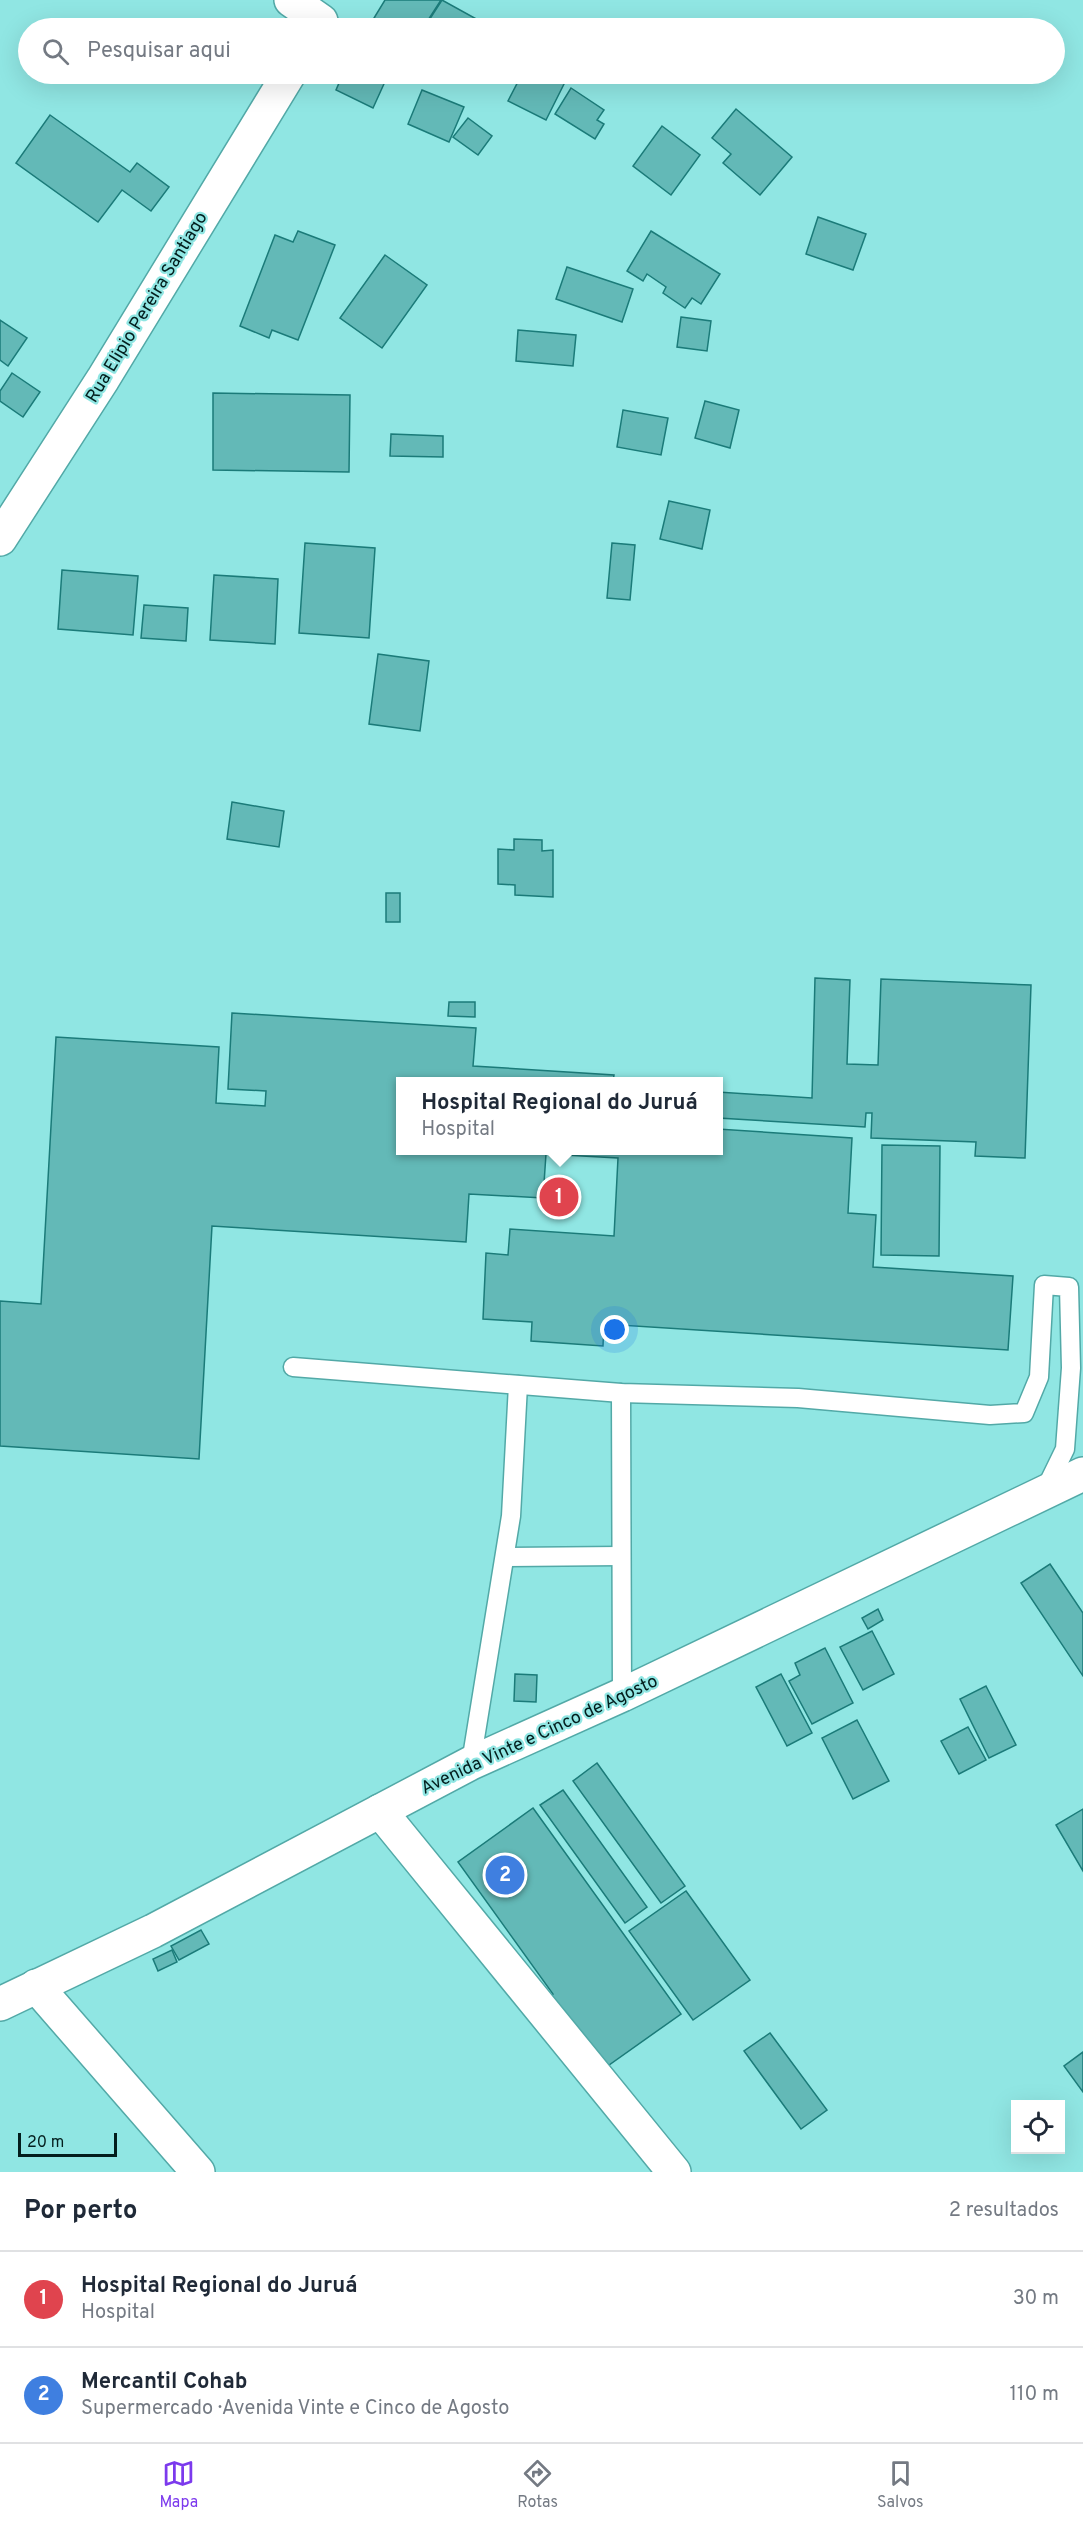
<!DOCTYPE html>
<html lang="pt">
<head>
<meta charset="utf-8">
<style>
	body { margin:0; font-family:Overpass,sans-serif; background:#f2f2f3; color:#1f2937 }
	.controls { position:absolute; right:18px; bottom:18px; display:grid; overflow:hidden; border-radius:0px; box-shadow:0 6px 24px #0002 }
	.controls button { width:54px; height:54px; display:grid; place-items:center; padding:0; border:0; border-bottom:2px solid #e0e1e3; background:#fff; color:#1f2937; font:30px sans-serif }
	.scale { position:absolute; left:18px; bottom:15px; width:99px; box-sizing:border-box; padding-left:6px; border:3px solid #031e1d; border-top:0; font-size:16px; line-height:21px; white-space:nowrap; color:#031e1d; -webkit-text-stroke:4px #90e6e3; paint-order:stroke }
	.you { position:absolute; left:615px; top:1330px; width:21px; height:21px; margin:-15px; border:4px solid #fff; border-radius:50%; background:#1a73e8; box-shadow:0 0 0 9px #1a73e833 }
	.badge { display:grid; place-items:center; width:39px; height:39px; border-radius:50%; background:#7c3aed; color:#fff; font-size:20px; font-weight:700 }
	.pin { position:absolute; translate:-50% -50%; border:3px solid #fff; box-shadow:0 2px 6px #0006 }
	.popup { position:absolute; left:396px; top:1077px; width:327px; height:78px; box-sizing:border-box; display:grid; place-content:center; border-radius:0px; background:#fff; filter:drop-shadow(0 2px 4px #0005); font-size:20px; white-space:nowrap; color:#747a83 }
	.popup b { font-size:22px; color:#1f2937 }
	.popup::after { content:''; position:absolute; left:50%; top:100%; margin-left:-12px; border:12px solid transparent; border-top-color:#fff }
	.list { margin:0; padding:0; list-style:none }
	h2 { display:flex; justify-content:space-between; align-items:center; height:78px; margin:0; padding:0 24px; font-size:26px }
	h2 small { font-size:20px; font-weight:400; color:#747a83 }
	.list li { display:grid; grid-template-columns:39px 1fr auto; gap:18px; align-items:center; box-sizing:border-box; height:96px; padding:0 24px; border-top:2px solid #e0e1e3 }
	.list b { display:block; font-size:22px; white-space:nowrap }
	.list p { margin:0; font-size:20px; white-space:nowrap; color:#747a83 }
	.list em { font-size:20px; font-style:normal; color:#747a83 }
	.icon { flex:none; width:33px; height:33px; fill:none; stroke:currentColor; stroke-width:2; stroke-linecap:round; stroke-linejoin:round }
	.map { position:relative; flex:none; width:1083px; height:2172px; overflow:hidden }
	.search { position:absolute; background:#fff; box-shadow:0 6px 24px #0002; left:18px; right:18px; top:18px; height:66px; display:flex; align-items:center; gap:15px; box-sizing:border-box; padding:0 21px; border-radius:33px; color:#747a83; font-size:22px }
	.sheet { height:270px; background:#fff }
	nav { display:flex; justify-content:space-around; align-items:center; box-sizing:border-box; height:84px; border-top:2px solid #e0e1e3; background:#fff; font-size:16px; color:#747a83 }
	nav a { display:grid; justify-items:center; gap:3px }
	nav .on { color:#7c3aed }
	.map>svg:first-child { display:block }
</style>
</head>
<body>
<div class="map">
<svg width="1083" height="2172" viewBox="0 0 1083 2172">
	<rect width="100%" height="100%" fill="#90e6e3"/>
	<g fill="#63b9b7" stroke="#1b7b79" stroke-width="1.5">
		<path d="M 385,0 L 441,0 L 423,28 L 391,28 L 374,18 Z"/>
		<path d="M 442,0 L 480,21 L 475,28 L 424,28 Z"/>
		<path d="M 343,74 L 388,75 L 373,108 L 336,90 Z"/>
		<path d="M 522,74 L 569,74 L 546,120 L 508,101 Z"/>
		<path d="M 571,88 L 604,110 L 597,120 L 604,124 L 595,139 L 555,114 Z"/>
		<path d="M 422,90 L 464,107 L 449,142 L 408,124 Z"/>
		<path d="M 736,109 L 792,157 L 760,195 L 723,163 L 731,154 L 712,138 Z"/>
		<path d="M 50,115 L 130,172 L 137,163 L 169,187 L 151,211 L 122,190 L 98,222 L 16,163 Z"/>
		<path d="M 468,118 L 492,136 L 478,155 L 453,137 Z"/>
		<path d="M 662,126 L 700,155 L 671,195 L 633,166 Z"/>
		<path d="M 818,217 L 866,234 L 853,270 L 806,254 Z"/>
		<path d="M 298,231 L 335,245 L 298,340 L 272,330 L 269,338 L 240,326 L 275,235 L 293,242 Z"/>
		<path d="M 651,231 L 720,274 L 701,304 L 692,298 L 685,308 L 663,293 L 666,287 L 647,274 L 643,281 L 627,271 Z"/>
		<path d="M 385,255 L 427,285 L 382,348 L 340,318 Z"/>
		<path d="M 567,267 L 633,289 L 622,322 L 556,299 Z"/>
		<path d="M 681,317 L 711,321 L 707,351 L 677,347 Z"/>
		<path d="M 0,320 L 27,338 L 8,366 L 0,360 Z"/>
		<path d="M 518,330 L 576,335 L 573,366 L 516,361 Z"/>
		<path d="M 12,373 L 40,392 L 23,417 L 0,401 L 0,391 Z"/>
		<path d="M 213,393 L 350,395 L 349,472 L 213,470 Z"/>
		<path d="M 705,401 L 739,410 L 730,448 L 695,438 Z"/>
		<path d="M 623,410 L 668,418 L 661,455 L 617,447 Z"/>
		<path d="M 391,434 L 443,436 L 443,457 L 390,456 Z"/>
		<path d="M 669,501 L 710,510 L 702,549 L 660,539 Z"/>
		<path d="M 305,543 L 375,548 L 369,638 L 299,633 Z"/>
		<path d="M 612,543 L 635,545 L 630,600 L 607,598 Z"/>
		<path d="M 62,570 L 138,576 L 133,635 L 58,629 Z"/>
		<path d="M 214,575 L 278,579 L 275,644 L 210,640 Z"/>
		<path d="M 144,605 L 188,608 L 186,641 L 141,638 Z"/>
		<path d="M 378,654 L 429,661 L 420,731 L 369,724 Z"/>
		<path d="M 232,802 L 284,811 L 279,847 L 227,839 Z"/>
		<path d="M 514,839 L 542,840 L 542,851 L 553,850 L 553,897 L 515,895 L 515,885 L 498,884 L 498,849 L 514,850 Z"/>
		<rect x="386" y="893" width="14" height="29"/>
		<path d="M 815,978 L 850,980 L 847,1064 L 878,1065 L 881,979 L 1031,985 L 1025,1158 L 975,1156 L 976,1142 L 871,1138 L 872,1113 L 866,1113 L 865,1127 L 718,1118 L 718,1092 L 812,1098 Z"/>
		<path d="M 449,1002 L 475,1002 L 475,1017 L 448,1016 Z"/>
		<path d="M 232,1013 L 476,1028 L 473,1066 L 614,1075 L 613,1082 L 400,1082 L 400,1150 L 718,1150 L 718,1129 L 852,1138 L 848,1213 L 876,1215 L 873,1267 L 1013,1276 L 1008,1350 L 604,1324 L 603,1346 L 531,1341 L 532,1322 L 483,1319 L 486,1253 L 508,1255 L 510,1229 L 614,1236 L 618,1158 L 546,1154 L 543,1198 L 469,1194 L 466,1242 L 212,1226 L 199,1459 L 0,1446 L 0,1301 L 41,1304 L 56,1037 L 219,1047 L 216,1103 L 265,1106 L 266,1091 L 228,1089 Z"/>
		<path d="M 882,1145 L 940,1146 L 939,1256 L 881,1255 Z"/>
		<path d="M 1050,1564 L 1083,1613 L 1083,1676 L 1021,1583 Z"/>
		<path d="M 878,1609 L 883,1620 L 868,1629 L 862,1618 Z"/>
		<path d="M 872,1631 L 894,1674 L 863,1690 L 840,1647 Z"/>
		<path d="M 825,1648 L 853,1703 L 812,1724 L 789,1681 L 800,1675 L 795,1663 Z"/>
		<path d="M 515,1674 L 537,1675 L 536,1702 L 514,1701 Z"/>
		<path d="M 781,1674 L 812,1733 L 787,1746 L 756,1687 Z"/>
		<path d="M 986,1686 L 1016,1745 L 989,1758 L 960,1699 Z"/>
		<path d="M 857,1720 L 889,1781 L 853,1799 L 822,1738 Z"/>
		<path d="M 968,1727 L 986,1760 L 959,1774 L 941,1741 Z"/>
		<path d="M 597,1763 L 685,1886 L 661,1903 L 573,1781 Z"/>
		<path d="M 563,1790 L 647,1907 L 625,1923 L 540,1805 Z"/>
		<path d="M 533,1808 L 681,2014 L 595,2075 L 542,2002 L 553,1994 L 458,1862 Z"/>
		<path d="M 1083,1809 L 1083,1871 L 1056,1825 Z"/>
		<path d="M 686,1891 L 750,1980 L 693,2020 L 629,1931 Z"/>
		<path d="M 201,1930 L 209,1944 L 179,1960 L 171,1946 Z"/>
		<path d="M 172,1950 L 177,1962 L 158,1971 L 153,1959 Z"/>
		<path d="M 770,2033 L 827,2110 L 801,2129 L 744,2051 Z"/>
		<path d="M 1083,2052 L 1083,2092 L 1064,2066 Z"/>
	</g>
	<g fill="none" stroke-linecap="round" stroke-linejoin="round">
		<g stroke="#52a9a7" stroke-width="21">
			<g id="service">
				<path d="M 293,1367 L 621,1393 L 798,1398 L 990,1415 L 1024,1413 L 1039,1377 L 1044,1285 L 1069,1287 L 1071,1368 L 1065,1449 L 1045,1490"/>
				<path d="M 621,1393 L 622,1695"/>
				<path d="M 506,1557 L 621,1556"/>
				<path d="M 471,1763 L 511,1516 L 518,1385"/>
			</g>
		</g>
		<g stroke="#52a9a7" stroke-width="36">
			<g id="minor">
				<path d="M 291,0 L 321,21 L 316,28"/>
				<path d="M 0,539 L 103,379 L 289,74"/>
				<path d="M 380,1811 L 674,2172"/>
				<path d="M 36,1986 L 198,2172"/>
			</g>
		</g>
		<g stroke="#52a9a7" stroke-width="36">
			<path id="secondary" d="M 0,2004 L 153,1931 L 471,1763 L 622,1695 L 1083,1474"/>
		</g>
		<use href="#service" stroke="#fff" stroke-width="18"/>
		<use href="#minor" stroke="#fff" stroke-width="33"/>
		<use href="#secondary" stroke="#fff" stroke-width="33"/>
	</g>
	<g text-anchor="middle" stroke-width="4.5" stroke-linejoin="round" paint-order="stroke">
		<g font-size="18" fill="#031e1d" stroke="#90e6e3">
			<text transform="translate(146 307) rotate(-59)" y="6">Rua Elipio Pereira Santiago</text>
			<text transform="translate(539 1734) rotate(-25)" y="6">Avenida Vinte e Cinco de Agosto</text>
		</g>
	</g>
</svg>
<div class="controls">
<button><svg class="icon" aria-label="locate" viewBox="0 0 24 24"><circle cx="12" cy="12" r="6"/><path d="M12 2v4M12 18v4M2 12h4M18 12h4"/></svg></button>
</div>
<div class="scale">20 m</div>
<div class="you"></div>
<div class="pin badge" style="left:559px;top:1197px;background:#e0444e">1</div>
<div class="popup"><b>Hospital Regional do Juruá</b>Hospital</div>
<div class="pin badge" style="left:505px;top:1875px;background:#3f7fe0">2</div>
<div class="search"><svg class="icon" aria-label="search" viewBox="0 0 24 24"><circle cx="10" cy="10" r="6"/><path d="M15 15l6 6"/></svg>Pesquisar aqui</div>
</div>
<section class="sheet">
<h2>Por perto<small>2 resultados</small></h2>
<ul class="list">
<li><span class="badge" style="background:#e0444e">1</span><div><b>Hospital Regional do Juruá</b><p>Hospital</p></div><em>30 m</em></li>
<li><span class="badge" style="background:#3f7fe0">2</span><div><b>Mercantil Cohab</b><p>Supermercado · Avenida Vinte e Cinco de Agosto</p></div><em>110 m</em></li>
</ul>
</section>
<nav>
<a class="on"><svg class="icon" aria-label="map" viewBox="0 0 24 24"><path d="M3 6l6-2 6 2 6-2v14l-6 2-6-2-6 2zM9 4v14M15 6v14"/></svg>Mapa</a>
<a><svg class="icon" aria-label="directions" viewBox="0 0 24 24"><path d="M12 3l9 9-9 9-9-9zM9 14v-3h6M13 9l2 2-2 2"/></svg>Rotas</a>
<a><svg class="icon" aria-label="saved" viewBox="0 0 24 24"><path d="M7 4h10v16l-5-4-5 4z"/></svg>Salvos</a>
</nav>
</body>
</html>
